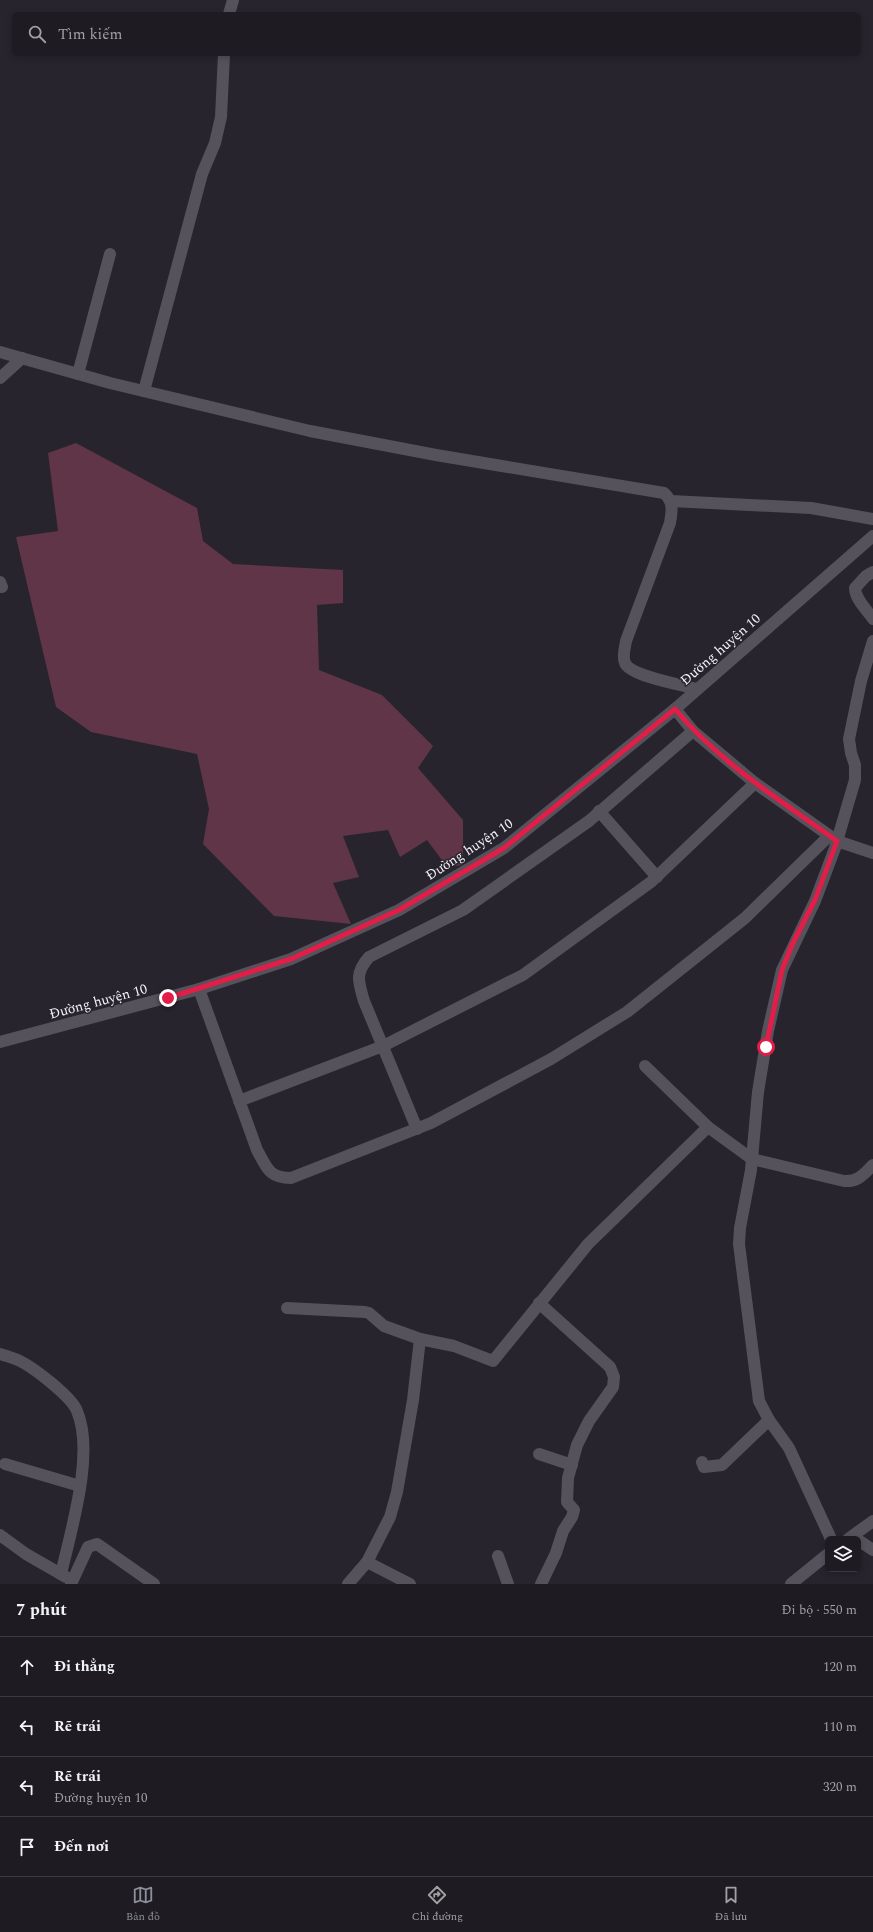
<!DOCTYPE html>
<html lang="vi">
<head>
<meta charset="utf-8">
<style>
	body { margin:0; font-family:Spectral,serif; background:#2b282f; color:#f1f3f6 }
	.controls { position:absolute; right:12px; bottom:12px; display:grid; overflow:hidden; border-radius:6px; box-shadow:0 2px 6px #0003 }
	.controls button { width:36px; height:36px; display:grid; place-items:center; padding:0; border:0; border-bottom:1px solid #3c3940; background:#1e1b22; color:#f1f3f6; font:20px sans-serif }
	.stop { position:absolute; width:12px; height:12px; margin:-9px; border:3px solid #e11d48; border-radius:50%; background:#fff }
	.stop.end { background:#e11d48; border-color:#fff; box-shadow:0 1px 4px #0008 }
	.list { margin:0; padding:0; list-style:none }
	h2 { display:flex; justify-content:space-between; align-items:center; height:52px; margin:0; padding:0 16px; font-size:17px }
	h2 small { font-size:13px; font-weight:400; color:#a1a1a5 }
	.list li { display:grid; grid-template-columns:26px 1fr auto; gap:12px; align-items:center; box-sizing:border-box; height:60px; padding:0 16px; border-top:1px solid #3c3940 }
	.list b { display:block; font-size:15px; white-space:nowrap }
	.list p { margin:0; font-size:13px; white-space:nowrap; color:#a1a1a5 }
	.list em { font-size:13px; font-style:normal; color:#a1a1a5 }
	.icon { flex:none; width:22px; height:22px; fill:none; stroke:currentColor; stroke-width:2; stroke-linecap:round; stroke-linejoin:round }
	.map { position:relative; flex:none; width:873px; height:1584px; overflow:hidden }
	.search { position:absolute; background:#1e1b22; box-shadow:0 2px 6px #0003; left:12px; right:12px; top:12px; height:44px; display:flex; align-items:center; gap:10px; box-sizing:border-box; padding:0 14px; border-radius:6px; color:#a1a1a5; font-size:15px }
	.sheet { height:292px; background:#1e1b22 }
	nav { display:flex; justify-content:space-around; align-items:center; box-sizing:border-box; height:56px; border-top:1px solid #3c3940; background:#1e1b22; font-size:11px; color:#a1a1a5 }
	nav a { display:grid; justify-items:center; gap:2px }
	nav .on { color:#8c9099 }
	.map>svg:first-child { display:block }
</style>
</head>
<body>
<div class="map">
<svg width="873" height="1584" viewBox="0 0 873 1584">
	<rect width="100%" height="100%" fill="#28242e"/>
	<path fill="#5f3547" d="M 76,443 L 197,508 L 203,541 L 233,564 L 343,570 L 343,603 L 317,605 L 319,670 L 382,695 L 433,746 L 418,768 L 463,820 L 463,865 L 447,867 L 427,840 L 400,857 L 388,830 L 343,836 L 359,877 L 333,883 L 351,924 L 274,916 L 203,844 L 209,809 L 197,754 L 91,732 L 56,707 L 16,537 L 58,531 L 48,453 Z"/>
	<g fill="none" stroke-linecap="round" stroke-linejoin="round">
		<g stroke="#56525c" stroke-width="12">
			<path d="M 229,14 L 233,0"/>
			<path d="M 0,352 L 110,383 L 310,431 L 436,455 L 664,493 C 674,502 672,511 670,523 L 626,641 C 625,648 622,656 625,663 C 630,676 682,685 697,689"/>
			<path d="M 78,374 L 110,254"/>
			<path d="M 0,378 L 22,358"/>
			<path d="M 144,391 L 202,174 L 215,143 L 221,117 L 224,54"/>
			<path d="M 671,501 L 811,508 L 873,519"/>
			<path d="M 873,572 L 866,576 L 855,588 C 855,599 867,610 873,619"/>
			<path d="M 0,582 L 2,587"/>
			<path d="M 675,709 L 693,731 L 755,783 L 837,841 L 873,853"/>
			<path d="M 599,811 L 657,877"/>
			<path d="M 199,989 L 257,1150 C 267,1168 269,1178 291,1178 L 431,1123 L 551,1059 L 627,1012 L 745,918 L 829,836"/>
			<path d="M 0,1042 L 199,989 L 291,959 L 399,910 L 504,848 L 675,709 L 873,536"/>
			<path d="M 645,1066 L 708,1127 L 752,1159 L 844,1181 C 858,1182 863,1175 873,1165"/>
			<path d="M 239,1101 L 383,1046 L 523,975 L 651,882 L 755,783"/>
			<path d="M 417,1129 L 364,1001 C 358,981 355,973 369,957 L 463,910 L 589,821 L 693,731"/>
			<path d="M 539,1303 L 610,1367 L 614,1377 L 613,1387 L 589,1421 L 577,1445 L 568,1478 L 567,1502 L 574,1510 L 572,1517 L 563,1531 L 556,1553 L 541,1584"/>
			<path d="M 287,1308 L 365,1312 L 369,1313 L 384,1326 L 420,1339"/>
			<path d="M 0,1354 C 7,1356 14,1358 20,1361 C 34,1368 72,1397 77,1411 C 95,1453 71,1530 61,1574"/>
			<path d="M 539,1454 L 572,1465"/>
			<path d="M 702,1462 L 704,1467 L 722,1465 L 769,1420"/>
			<path d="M 5,1464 L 80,1486"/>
			<path d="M 0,1535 L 26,1554 L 66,1577"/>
			<path d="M 831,1539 L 789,1448 L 769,1420 L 759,1401 L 739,1244 L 740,1228 L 751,1170 L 758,1092 L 768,1031 L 782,970 L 815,901 L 835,848 L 855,780 L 855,765 L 851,753 L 849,739 L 861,681 L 873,641"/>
			<path d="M 848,1539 L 873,1521"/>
			<path d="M 858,1540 L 873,1550"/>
			<path d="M 498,1556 L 508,1584"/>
			<path d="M 367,1562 L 410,1584"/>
			<path d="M 71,1584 L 88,1547 L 97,1544 L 154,1584"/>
			<path d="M 348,1584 L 367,1562 L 390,1517 L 397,1492 L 413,1400 L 420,1339 L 454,1346 L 493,1361 L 588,1244 L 708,1127"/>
			<path d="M 791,1584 L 828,1554"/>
		</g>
	</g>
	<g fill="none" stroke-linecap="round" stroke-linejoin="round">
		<path stroke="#e11d48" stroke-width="5" d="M 168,998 L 291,959 L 399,910 L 504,848 L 675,709 C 720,763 780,800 837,841 L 815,900 L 792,945 L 782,970 L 766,1047"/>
	</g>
	<g text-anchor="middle" stroke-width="3" stroke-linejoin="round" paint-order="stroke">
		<g font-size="14" fill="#f5f3fa" stroke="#28242e">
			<text transform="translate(720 649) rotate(-41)" y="5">Đường huyện 10</text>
			<text transform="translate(469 849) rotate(-33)" y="5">Đường huyện 10</text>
			<text transform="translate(98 1001) rotate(-15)" y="5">Đường huyện 10</text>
		</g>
	</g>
</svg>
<div class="controls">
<button><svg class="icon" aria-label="layers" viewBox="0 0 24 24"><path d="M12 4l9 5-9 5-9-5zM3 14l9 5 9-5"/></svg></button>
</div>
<div class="stop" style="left:766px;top:1047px"></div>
<div class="stop end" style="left:168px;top:998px"></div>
<div class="search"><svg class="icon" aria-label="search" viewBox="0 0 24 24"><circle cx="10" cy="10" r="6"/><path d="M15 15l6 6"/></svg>Tìm kiếm</div>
</div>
<section class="sheet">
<h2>7 phút<small>Đi bộ · 550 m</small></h2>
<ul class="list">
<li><svg class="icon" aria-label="ahead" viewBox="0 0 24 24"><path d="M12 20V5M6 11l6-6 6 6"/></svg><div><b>Đi thẳng</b></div><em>120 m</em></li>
<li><svg class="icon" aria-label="left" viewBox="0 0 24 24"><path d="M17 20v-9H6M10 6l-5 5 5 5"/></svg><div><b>Rẽ trái</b></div><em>110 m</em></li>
<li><svg class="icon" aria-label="left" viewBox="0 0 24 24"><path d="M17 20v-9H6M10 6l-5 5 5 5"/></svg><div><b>Rẽ trái</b><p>Đường huyện 10</p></div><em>320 m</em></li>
<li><svg class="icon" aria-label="arrive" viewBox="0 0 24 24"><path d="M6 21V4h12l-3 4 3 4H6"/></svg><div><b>Đến nơi</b></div></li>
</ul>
</section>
<nav>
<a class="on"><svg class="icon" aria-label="map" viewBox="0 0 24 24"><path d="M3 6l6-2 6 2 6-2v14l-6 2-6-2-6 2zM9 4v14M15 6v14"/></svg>Bản đồ</a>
<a><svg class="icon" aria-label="directions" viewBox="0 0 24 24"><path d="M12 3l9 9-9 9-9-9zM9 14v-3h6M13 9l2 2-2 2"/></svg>Chỉ đường</a>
<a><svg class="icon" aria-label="saved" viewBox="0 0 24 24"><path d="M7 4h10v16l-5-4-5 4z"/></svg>Đã lưu</a>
</nav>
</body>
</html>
